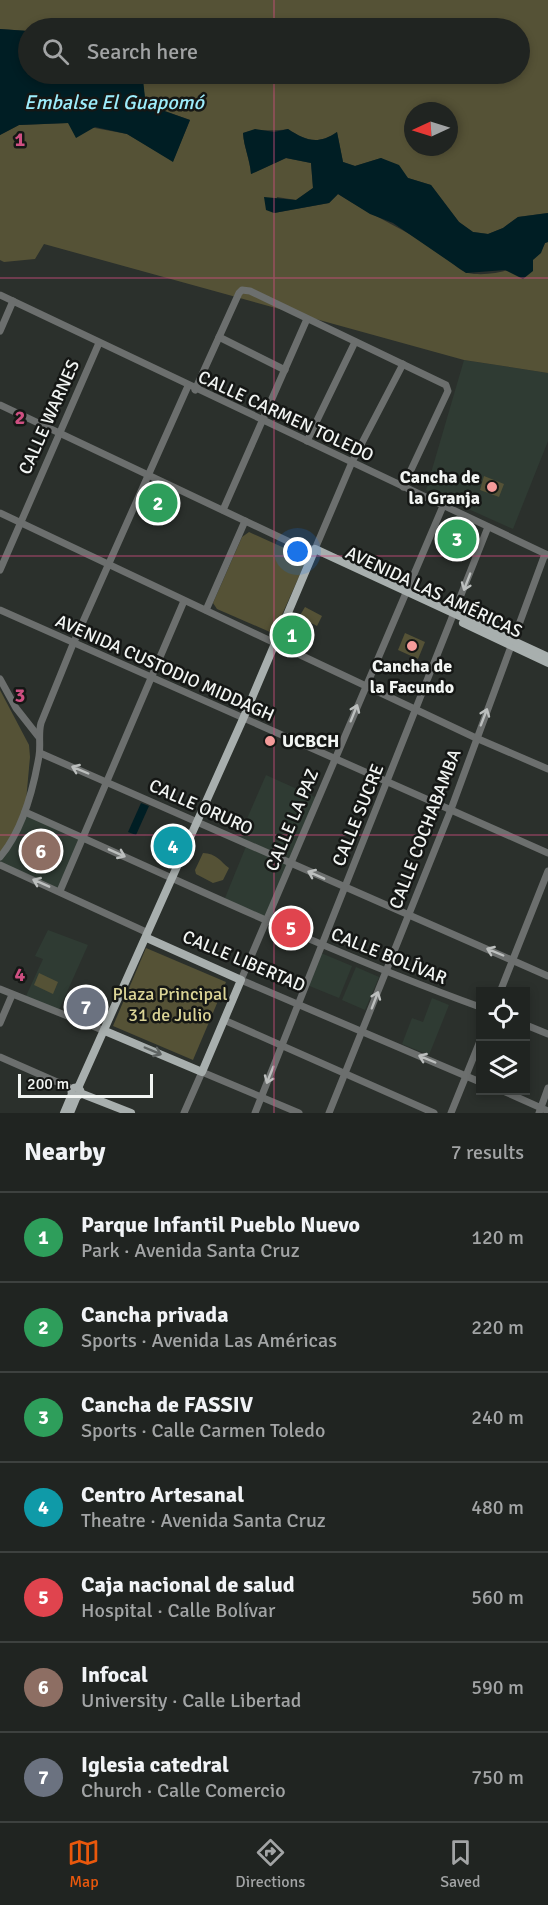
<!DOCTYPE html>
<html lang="en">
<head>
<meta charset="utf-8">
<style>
	body { margin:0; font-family:Signika,sans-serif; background:#282c2a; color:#f1f3f6 }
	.controls { position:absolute; right:18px; bottom:18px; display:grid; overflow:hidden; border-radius:0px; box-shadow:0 3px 9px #0003 }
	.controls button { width:54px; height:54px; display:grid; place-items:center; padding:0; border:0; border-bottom:2px solid #3d413f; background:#202421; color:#f1f3f6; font:30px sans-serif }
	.compass { position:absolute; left:404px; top:102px; width:54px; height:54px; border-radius:50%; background:#202421; box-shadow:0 3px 9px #0003; rotate:266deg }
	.scale { position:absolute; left:18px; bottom:15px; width:135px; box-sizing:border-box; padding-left:6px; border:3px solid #f2f5f3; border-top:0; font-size:16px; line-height:21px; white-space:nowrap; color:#f2f5f3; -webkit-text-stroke:4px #151715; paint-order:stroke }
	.you { position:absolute; left:298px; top:552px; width:21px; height:21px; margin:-15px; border:4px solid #fff; border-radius:50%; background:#1a73e8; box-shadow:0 0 0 9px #1a73e833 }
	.badge { display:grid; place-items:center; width:39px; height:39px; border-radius:50%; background:#ea580c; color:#fff; font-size:20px; font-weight:700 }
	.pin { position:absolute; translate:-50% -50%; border:3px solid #fff; box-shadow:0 2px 6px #0006 }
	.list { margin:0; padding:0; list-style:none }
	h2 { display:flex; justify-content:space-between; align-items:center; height:78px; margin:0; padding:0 24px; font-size:26px }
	h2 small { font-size:20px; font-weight:400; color:#a2a4a5 }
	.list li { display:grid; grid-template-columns:39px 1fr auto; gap:18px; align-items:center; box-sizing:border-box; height:90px; padding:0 24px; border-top:2px solid #3d413f }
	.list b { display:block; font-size:22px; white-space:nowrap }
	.list p { margin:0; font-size:20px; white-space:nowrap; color:#a2a4a5 }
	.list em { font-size:20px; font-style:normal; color:#a2a4a5 }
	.icon { flex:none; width:33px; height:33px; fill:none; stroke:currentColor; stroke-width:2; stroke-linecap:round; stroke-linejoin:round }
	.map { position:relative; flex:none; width:548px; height:1113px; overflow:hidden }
	.search { position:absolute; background:#202421; box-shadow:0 3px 9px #0003; left:18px; right:18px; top:18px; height:66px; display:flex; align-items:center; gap:15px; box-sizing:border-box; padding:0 21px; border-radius:33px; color:#a2a4a5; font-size:22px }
	.sheet { height:708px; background:#202421 }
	nav { display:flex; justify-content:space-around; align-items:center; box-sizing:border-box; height:84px; border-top:2px solid #3d413f; background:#202421; font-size:16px; color:#a2a4a5 }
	nav a { display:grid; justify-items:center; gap:3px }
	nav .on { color:#ea580c }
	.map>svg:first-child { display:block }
</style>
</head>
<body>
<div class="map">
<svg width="548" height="1113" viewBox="0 0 548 1113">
	<rect width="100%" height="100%" fill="#2b302c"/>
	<g fill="#2f3b33">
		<path d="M 464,360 L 548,373 L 548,441 L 513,529 L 426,490 Z"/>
		<path d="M 266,775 L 317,798 L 290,859 L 239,837 Z"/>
		<path d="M 25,812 L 82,837 L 60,891 L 0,865 L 0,857 Z"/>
		<path d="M 247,844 L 288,863 L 266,920 L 225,898 Z"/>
		<path d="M 48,930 L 88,945 L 59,1010 L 26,996 L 43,959 L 35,956 Z"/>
		<path d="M 321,953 L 352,966 L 339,998 L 307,985 Z"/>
		<path d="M 356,967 L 379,977 L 365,1010 L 342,1000 Z"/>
		<path d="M 432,998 L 449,1005 L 429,1055 L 402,1044 L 412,1018 L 423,1022 Z"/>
	</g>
	<g fill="#555236" fill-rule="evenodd">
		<path d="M 0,0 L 548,0 L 548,213 L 518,217 L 503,228 L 488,234 L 473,232 L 459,222 L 431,185 L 408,178 L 381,158 L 355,166 L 343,162 L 337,132 C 318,145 306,141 288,129 C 272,132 258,128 243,133 C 244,148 250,159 251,174 L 286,158 L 311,163 L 313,188 L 296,200 L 277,197 L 274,213 L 329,203 L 338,194 C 372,216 409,231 442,254 C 450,260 459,271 468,273 C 492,278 536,267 545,243 L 548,242 L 548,373 L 464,360 L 44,244 L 35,259 L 4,262 L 0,260 L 0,135 L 19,125 L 68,123 L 127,134 L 173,161 L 190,120 L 156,108 L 145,98 L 142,79 L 116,74 L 520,74 L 520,28 L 28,28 L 28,31 L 0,29 ZM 413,111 L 449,111 L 449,147 L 413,147 Z"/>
		<path d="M 484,476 L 504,484 L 499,497 L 480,490 Z"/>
		<path d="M 154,487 L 172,494 L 161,518 L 144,511 Z"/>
		<path d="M 457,523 L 469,528 L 458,555 L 445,550 Z"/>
		<path d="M 249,532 L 302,556 L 306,561 L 276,628 L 270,632 L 217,609 L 213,603 L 242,537 Z"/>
		<path d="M 305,607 L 322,616 L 317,626 L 299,617 Z"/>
		<path d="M 405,633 L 425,642 L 418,659 L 398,650 Z"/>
		<path d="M 0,690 L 29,745 L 30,757 L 25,812 L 0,857 Z"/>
		<path d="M 203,853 C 216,853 221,862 229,868 L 223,880 L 213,883 L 196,874 L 195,870 Z"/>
		<path d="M 146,948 L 226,982 L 193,1060 L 113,1026 Z"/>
		<path d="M 39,973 L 58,982 L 53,994 L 34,985 Z"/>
	</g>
	<g fill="#001e24">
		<path d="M 0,29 L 28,31 L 28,74 L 116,74 L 143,79 L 145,98 L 156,108 L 190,120 L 173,162 L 127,134 L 95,127 L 76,138 L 68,123 L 19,125 L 0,135 Z"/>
		<path d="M 255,129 L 274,132 L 288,129 C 306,141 318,145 337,132 L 343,162 L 355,166 L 381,158 L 399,165 L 408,178 L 431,185 L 459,222 L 473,232 L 488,234 L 503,228 L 518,217 L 548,213 L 548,242 L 545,243 L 541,253 L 533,260 L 533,271 L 523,279 L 505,270 L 466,273 L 393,223 L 370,214 L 338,194 L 329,203 L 274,213 L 266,210 L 264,197 L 296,200 L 313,188 L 311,163 L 286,158 L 251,174 C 250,159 244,148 243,133 Z"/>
		<path d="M 141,803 L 149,806 L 136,835 L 128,832 Z"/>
	</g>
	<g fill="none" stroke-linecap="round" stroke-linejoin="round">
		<g stroke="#6c6f6e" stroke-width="7">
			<path d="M 0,295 L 548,555"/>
			<path d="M 0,331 L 13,301"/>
			<path d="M 219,337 L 285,370"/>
			<path d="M 195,390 L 239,293 L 242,290 L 250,291 L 446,385 L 448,391 L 403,487"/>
			<path d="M 0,405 L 313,553"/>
			<path d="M 307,441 L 355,342"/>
			<path d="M 443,506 L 241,980 L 480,1082"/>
			<path d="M 223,510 L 307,319"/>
			<path d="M 0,513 L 476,738 L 548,769"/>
			<path d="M 310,549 L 315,549 L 352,462 L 403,364"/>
			<path d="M 0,570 L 99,343"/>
			<path d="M 0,610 L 548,853"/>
			<path d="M 206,610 L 245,521"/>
			<path d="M 0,679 L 16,708 L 38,736"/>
			<path d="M 40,753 L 548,976"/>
			<path d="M 25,812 C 176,879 325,951 480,1007"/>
			<path d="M 0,857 C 23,830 33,791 39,756 C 41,745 38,734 41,723 L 73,644 L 188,386"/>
			<path d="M 0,865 L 146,932 L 147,938"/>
			<path d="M 60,891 L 184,601"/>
			<path d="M 0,989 L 105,1031"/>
			<path d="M 500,992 L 548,871"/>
			<path d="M 224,1020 L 434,1113"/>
			<path d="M 0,1023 L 12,995"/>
			<path d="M 526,1025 L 548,1034"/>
			<path d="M 0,1057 L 73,1089"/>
			<path d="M 501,1090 L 548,1111"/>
			<path d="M 184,1113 L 202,1072 L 299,1113"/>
			<path d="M 255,1113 L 488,527"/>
			<path d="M 329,1113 L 450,812 L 545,554"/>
			<path d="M 451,1113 L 480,1041"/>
			<path d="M 539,1113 L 548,1088"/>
		</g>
		<g stroke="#a8afae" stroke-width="8">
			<path d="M 463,623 L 548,663"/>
			<path d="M 105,1031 L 202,1072 L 241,980 L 147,938"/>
			<circle cx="76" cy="1092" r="4.5"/>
			<path d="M 78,1088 L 243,719 L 315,549 L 548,657"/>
			<path d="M 80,1093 L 131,1113"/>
			<path d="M 64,1113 L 72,1094"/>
			<path d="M 70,1113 L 77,1096"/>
		</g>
	</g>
	<defs><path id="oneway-shaft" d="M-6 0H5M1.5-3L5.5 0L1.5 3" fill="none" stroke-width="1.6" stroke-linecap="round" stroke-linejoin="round" transform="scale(1.5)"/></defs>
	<g stroke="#bcbfbe">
		<use href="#oneway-shaft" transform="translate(467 582) rotate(111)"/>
		<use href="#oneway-shaft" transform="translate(354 713) rotate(-68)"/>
		<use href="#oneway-shaft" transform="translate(484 717) rotate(-69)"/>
		<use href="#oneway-shaft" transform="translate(80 770) rotate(-157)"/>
		<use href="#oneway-shaft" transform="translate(117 853) rotate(24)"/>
		<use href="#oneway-shaft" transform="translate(316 875) rotate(-156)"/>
		<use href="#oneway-shaft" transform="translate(41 883) rotate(-156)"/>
		<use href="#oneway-shaft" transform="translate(495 952) rotate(-157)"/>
		<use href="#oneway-shaft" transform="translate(375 1000) rotate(-69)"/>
		<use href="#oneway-shaft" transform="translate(427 1059) rotate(-157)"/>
		<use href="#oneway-shaft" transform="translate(270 1075) rotate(112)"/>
	</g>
	<use stroke="#5e6362" href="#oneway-shaft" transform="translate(153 1051) rotate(23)"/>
	<path fill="none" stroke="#ce4f81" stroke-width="1.5" stroke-opacity="0.55" d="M 274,0 L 274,28M 274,74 L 274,1113M 0,278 L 548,278M 0,556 L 548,556M 0,835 L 548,835"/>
	<g fill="#f59b9a" stroke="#151715" stroke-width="2">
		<circle cx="492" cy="487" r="6"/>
		<circle cx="412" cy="646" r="6"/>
		<circle cx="270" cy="741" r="6"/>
	</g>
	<g text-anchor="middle" stroke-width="5" stroke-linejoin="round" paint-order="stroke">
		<g font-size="18" fill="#f2f5f3" stroke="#151715">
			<text transform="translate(286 416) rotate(25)" y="6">CALLE CARMEN TOLEDO</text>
			<text transform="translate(49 417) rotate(-66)" y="6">CALLE WARNES</text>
			<text transform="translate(434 592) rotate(25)" y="6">AVENIDA LAS AMÉRICAS</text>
			<text transform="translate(165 668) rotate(24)" y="6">AVENIDA CUSTODIO MIDDAGH</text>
			<text transform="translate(201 807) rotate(24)" y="6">CALLE ORURO</text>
			<text transform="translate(358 815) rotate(-68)" y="6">CALLE SUCRE</text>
			<text transform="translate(292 820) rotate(-67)" y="6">CALLE LA PAZ</text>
			<text transform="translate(425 829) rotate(-69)" y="6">CALLE COCHABAMBA</text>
			<text transform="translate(389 956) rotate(22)" y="6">CALLE BOLÍVAR</text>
			<text transform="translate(244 961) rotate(23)" y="6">CALLE LIBERTAD</text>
		</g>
		<g font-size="18" font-weight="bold" fill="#f2f5f3" stroke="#151715" text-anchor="end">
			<text x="480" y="483">Cancha de<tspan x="480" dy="21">la Granja</tspan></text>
			<text x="412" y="672" text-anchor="middle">Cancha de<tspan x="412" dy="21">la Facundo</tspan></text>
			<text x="282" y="747" text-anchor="start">UCBCH</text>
		</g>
		<g font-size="18" fill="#dbd496" stroke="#151715">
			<text x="170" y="1000">Plaza Principal<tspan x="170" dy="21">31 de Julio</tspan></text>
		</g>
		<g font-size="20" font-style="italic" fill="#9dedfc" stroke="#151715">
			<text x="114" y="109">Embalse El Guapomó</text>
		</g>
	</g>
	<g font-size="20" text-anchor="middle" font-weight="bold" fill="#ce4f81" stroke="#151715" stroke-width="5" stroke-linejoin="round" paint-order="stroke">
		<text x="20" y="146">1</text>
		<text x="20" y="424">2</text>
		<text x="20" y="702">3</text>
		<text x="20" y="981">4</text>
	</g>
</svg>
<div class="controls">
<button><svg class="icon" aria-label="locate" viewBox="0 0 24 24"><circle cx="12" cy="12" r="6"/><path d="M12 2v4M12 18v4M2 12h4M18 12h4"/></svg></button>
<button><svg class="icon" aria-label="layers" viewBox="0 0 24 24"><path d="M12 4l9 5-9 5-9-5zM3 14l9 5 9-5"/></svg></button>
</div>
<svg class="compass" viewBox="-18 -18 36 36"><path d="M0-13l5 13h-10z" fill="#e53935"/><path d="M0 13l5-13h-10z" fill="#a2a4a5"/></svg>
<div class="scale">200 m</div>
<div class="you"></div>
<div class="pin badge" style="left:292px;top:635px;background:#2e9e5b">1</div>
<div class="pin badge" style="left:158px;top:503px;background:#2e9e5b">2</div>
<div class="pin badge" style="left:457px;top:539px;background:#2e9e5b">3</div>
<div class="pin badge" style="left:173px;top:846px;background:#0f9aa8">4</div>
<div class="pin badge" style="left:291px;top:928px;background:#e0444e">5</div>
<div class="pin badge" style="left:41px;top:851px;background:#8d6e63">6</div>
<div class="pin badge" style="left:86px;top:1007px;background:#6b7280">7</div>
<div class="search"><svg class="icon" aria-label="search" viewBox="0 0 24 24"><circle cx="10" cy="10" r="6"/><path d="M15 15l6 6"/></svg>Search here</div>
</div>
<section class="sheet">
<h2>Nearby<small>7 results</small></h2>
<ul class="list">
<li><span class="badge" style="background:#2e9e5b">1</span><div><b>Parque Infantil Pueblo Nuevo</b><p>Park · Avenida Santa Cruz</p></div><em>120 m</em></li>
<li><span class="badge" style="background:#2e9e5b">2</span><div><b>Cancha privada</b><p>Sports · Avenida Las Américas</p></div><em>220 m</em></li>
<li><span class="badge" style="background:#2e9e5b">3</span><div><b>Cancha de FASSIV</b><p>Sports · Calle Carmen Toledo</p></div><em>240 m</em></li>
<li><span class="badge" style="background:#0f9aa8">4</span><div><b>Centro Artesanal</b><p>Theatre · Avenida Santa Cruz</p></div><em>480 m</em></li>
<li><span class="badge" style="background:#e0444e">5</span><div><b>Caja nacional de salud</b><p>Hospital · Calle Bolívar</p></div><em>560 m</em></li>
<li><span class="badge" style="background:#8d6e63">6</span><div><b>Infocal</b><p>University · Calle Libertad</p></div><em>590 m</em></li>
<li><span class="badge" style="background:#6b7280">7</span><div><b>Iglesia catedral</b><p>Church · Calle Comercio</p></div><em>750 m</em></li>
</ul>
</section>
<nav>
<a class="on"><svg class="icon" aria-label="map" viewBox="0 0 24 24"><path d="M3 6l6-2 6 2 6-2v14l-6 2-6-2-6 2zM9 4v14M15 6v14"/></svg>Map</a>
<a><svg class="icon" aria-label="directions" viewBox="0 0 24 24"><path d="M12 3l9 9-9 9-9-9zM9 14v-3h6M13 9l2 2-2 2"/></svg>Directions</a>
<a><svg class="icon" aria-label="saved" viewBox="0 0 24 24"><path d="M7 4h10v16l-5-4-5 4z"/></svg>Saved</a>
</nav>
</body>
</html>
